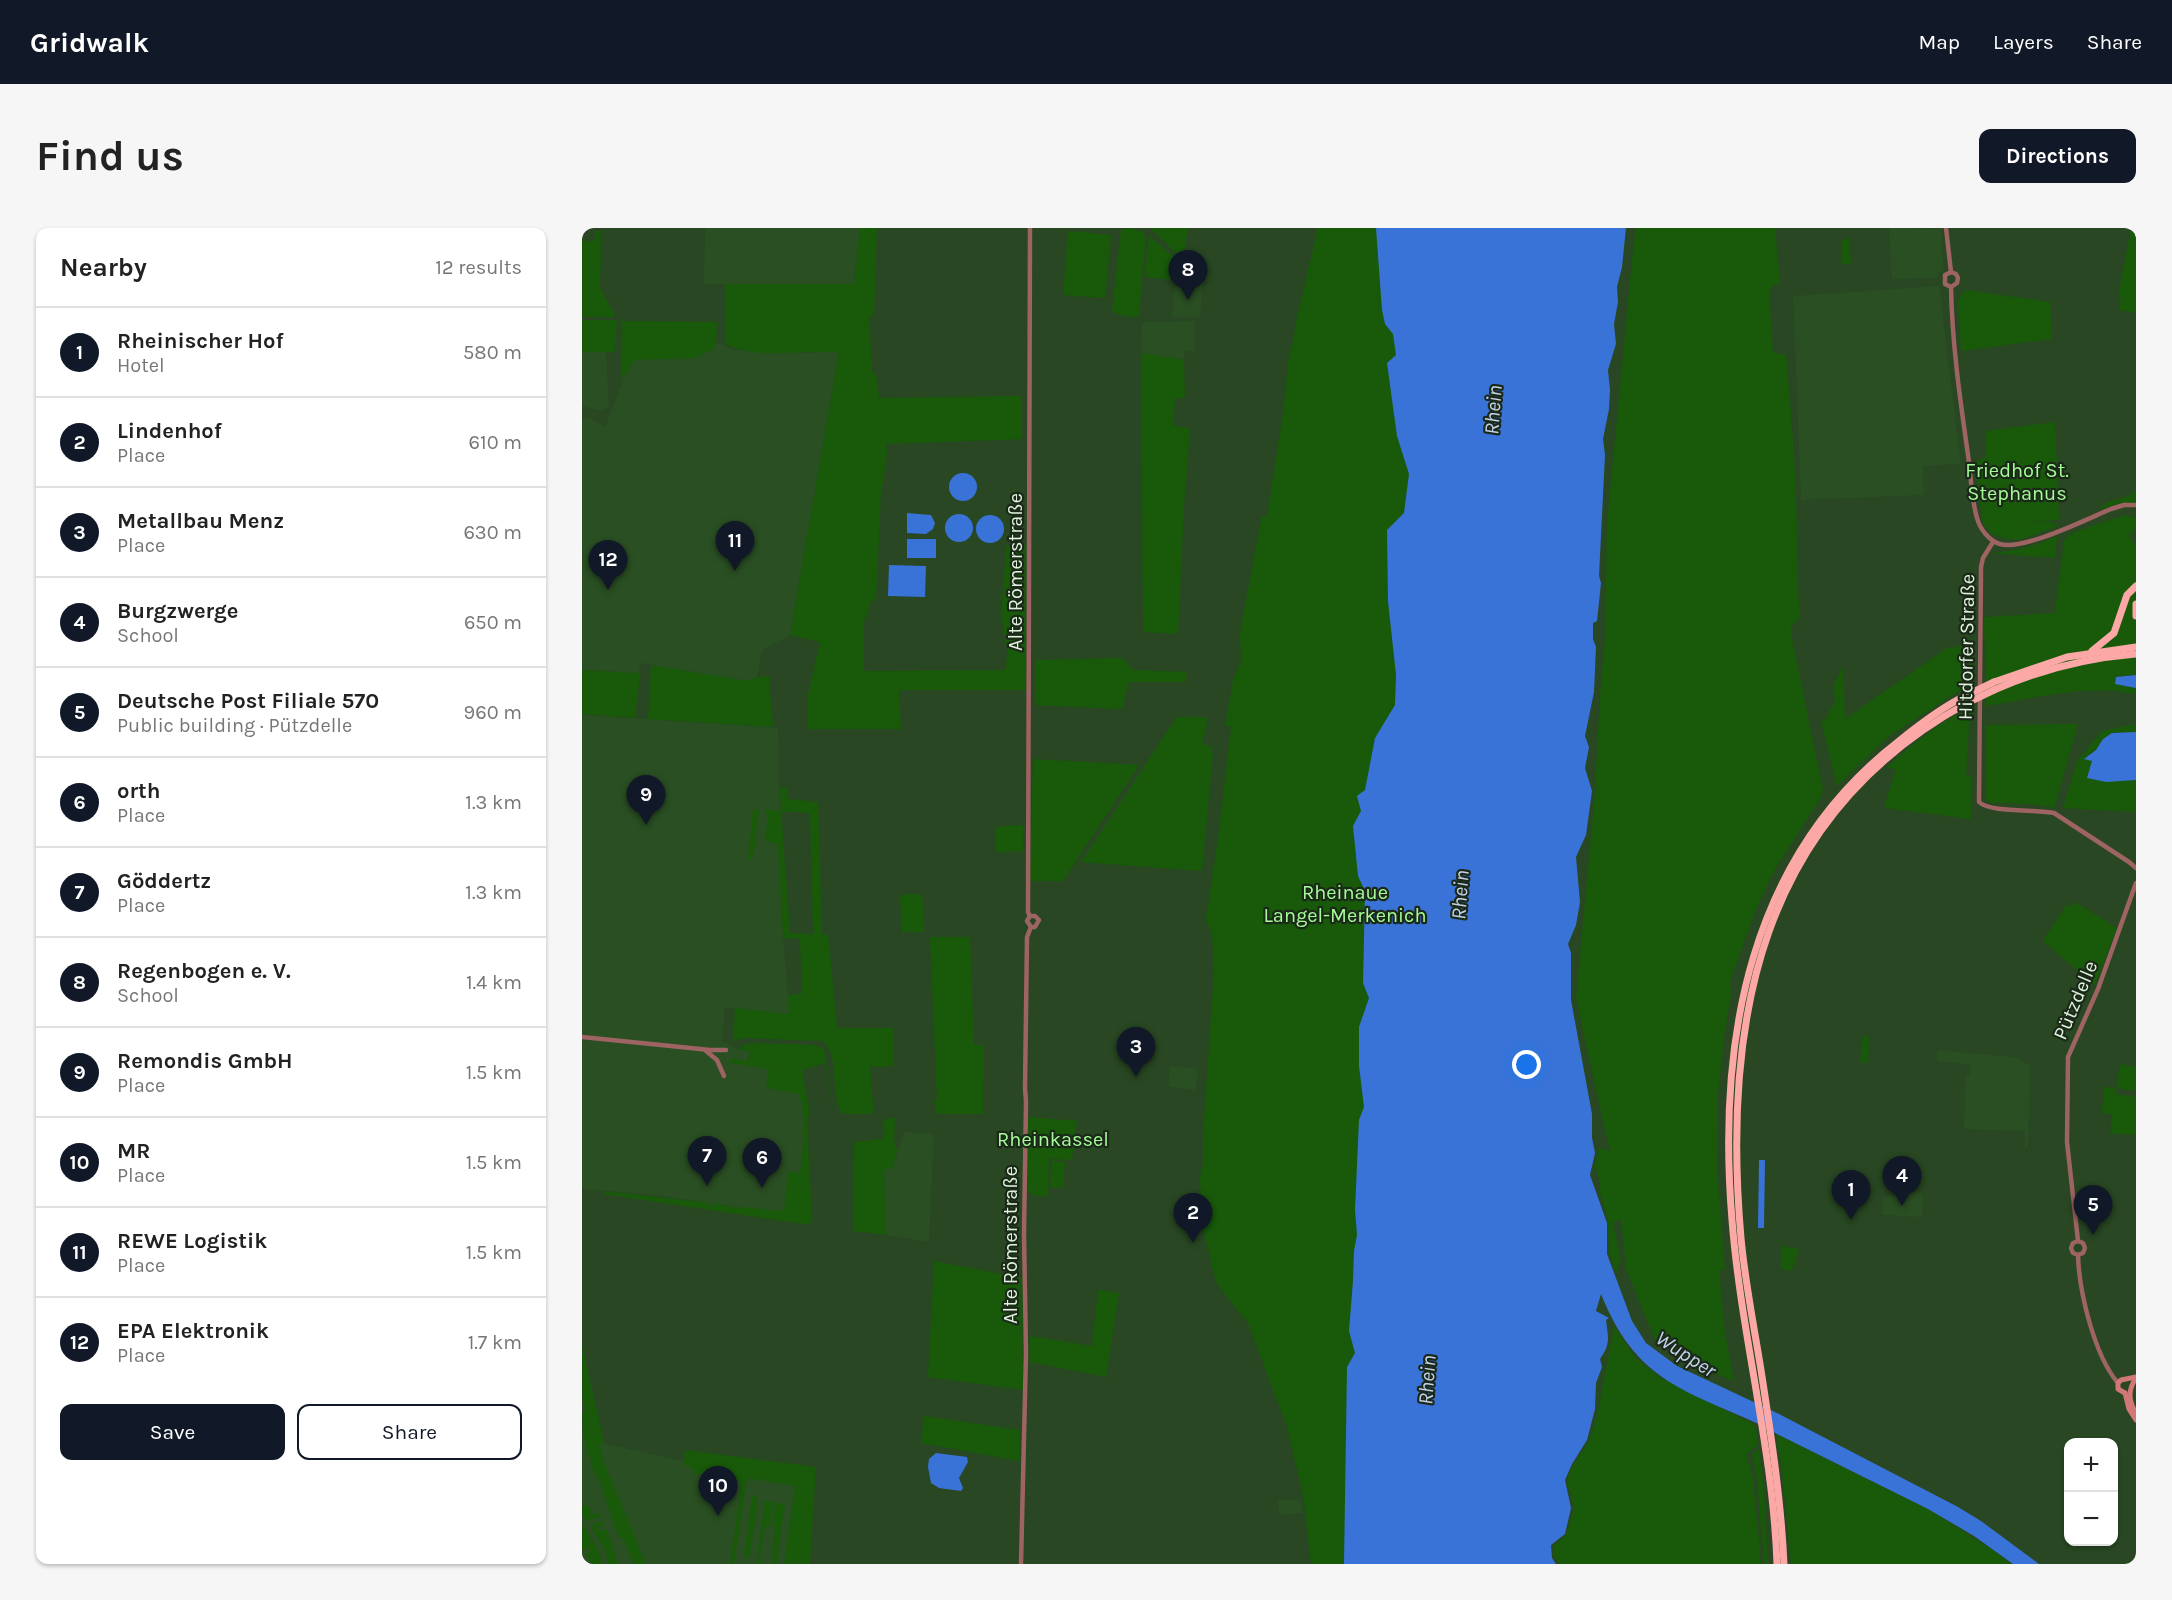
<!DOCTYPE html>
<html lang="en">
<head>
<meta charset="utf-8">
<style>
	body { margin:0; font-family:Karla,sans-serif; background:#f6f6f6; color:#222 }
	.controls { position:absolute; right:18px; bottom:18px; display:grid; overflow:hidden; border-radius:12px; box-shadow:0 2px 4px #0004 }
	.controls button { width:54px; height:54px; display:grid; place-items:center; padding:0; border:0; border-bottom:2px solid #e0e0e0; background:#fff; color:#222; font:30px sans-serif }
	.you { position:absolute; left:945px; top:837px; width:21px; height:21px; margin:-15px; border:4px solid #fff; border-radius:50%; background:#1a73e8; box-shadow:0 0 0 9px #1a73e833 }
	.badge { display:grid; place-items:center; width:39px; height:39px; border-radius:50%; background:#111827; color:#fff; font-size:20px; font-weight:700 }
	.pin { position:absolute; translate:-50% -50px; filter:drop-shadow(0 2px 3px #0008) }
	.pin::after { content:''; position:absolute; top:32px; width:21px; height:18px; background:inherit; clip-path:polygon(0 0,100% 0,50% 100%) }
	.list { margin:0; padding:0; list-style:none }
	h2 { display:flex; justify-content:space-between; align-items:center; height:78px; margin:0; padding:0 24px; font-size:26px }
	h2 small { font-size:20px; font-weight:400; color:#767676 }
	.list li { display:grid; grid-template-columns:39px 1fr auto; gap:18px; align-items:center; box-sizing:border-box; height:90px; padding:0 24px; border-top:2px solid #e0e0e0 }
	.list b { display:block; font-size:22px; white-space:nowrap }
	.list p { margin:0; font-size:20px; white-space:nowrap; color:#767676 }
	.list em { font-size:20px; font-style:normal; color:#767676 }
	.actions { display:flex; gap:12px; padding:18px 24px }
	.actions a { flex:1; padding:14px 0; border:2px solid #111827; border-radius:12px; text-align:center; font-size:21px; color:#111827 }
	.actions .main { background:#111827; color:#fff }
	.map { position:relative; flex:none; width:1554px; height:1336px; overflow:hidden; border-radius:12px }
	header { display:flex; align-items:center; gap:36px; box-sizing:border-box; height:84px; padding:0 30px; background:#111827; color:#fff }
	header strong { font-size:28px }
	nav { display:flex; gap:33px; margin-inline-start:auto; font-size:21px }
	.intro { display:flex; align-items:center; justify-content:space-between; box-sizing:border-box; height:144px; padding:0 36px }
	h1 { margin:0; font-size:42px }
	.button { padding:15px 27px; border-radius:12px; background:#111827; color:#fff; font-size:21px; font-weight:700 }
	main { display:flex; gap:36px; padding:0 36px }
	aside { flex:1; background:#fff; border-radius:12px; box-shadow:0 2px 4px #0004 }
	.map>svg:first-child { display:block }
</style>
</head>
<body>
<header>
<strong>Gridwalk</strong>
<nav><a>Map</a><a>Layers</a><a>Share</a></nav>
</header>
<div class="intro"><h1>Find us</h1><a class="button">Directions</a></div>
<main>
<aside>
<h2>Nearby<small>12 results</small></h2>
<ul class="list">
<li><span class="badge">1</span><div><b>Rheinischer Hof</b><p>Hotel</p></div><em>580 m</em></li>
<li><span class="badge">2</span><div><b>Lindenhof</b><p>Place</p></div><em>610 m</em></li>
<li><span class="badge">3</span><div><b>Metallbau Menz</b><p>Place</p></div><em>630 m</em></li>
<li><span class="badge">4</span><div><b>Burgzwerge</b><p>School</p></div><em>650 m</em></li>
<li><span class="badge">5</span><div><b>Deutsche Post Filiale 570</b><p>Public building · Pützdelle</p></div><em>960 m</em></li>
<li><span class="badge">6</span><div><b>orth</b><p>Place</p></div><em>1.3 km</em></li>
<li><span class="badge">7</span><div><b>Göddertz</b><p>Place</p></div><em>1.3 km</em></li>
<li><span class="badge">8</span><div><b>Regenbogen e. V.</b><p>School</p></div><em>1.4 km</em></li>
<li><span class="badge">9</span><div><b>Remondis GmbH</b><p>Place</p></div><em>1.5 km</em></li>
<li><span class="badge">10</span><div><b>MR</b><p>Place</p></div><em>1.5 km</em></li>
<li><span class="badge">11</span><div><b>REWE Logistik</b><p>Place</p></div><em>1.5 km</em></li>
<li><span class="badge">12</span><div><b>EPA Elektronik</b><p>Place</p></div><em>1.7 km</em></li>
</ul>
<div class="actions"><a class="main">Save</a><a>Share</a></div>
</aside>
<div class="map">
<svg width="1554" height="1336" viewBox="0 0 1554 1336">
	<rect width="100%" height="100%" fill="#284722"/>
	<g fill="#2a4f23">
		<path d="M 123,0 L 278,0 L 272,56 L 122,56 Z"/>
		<path d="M 1307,0 L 1360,1 L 1361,41 L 1355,47 L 1355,50 L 1310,51 Z"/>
		<path d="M 596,32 L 621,55 L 618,89 L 590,89 Z"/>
		<path d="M 1357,58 L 1379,236 L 1341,238 L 1342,267 L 1219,272 L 1211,68 Z"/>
		<path d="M 613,93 L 613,124 L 603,122 L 602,132 L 559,125 L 560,96 L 563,94 Z"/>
		<path d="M 134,114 L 154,122 L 189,125 L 257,124 L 208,407 L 180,423 L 175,449 L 167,453 L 58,435 L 57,445 L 0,442 L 0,190 L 10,191 L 23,199 L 44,144 L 49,136 L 54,132 L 113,130 L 130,122 Z"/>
		<path d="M 0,124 L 24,124 L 27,178 L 19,183 L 0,178 Z"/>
		<path d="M 0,487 L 196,500 L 201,710 L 208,786 L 143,779 L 140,813 L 156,821 L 168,823 L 165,833 L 220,842 L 229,991 L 133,975 L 132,979 L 128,978 L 128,975 L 65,966 L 0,961 Z"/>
		<path d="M 1355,822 L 1432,829 L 1448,838 L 1446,919 L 1443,919 L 1443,903 L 1382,901 L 1383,847 L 1388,847 L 1388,837 L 1355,833 Z"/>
		<path d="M 588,838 L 615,841 L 614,862 L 586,859 Z"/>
		<path d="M 322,904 L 352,906 L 347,1014 L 304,1007 L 302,941 L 311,939 Z"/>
		<path d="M 1316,964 L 1341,965 L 1340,989 L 1300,987 L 1301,969 L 1314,968 Z"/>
		<path d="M 0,1117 L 22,1215 L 86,1230 L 222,1252 L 211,1336 L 0,1336 Z"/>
		<path d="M 718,1271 L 721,1285 L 697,1287 L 696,1272 Z"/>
	</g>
	<g fill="#185a0a" fill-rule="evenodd">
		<path d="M 278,0 L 295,0 L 292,88 L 287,87 L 290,145 L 294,146 L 297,170 L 440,168 L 440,211 L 304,216 L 305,227 L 299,265 L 294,372 L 290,371 L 282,395 L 282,443 L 423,442 L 426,424 L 419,389 L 424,318 L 444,317 L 444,462 L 317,462 L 319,501 L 226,501 L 225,471 L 238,414 L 208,407 L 257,124 C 220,122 177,132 143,116 L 143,56 L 272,56 Z"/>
		<path d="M 548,0 L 562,5 L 564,9 L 557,87 L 554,89 L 540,88 L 530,83 L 539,2 Z"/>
		<path d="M 568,0 L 606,0 L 601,28 L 597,28 Z"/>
		<path d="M 736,0 L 900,0 L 855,1336 L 729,1336 L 721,1267 L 705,1199 L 666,1095 L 638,1060 L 633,1051 L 622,1004 L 619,982 L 618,948 L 621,936 L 621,907 L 632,745 L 630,706 L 624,692 L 636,611 L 649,499 L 643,498 L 651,452 L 659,433 L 658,404 L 680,288 L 685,289 L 702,178 L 707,127 L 711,115 L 714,93 Z"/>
		<path d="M 1054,0 L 1193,0 L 1198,56 L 1190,58 L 1187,64 L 1191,125 L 1204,127 C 1208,176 1213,225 1214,274 C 1216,312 1214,350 1218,389 L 1209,399 L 1209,406 L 1241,561 L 1239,569 L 1192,643 L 1174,681 L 1148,753 L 1149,766 L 1142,809 L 1136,864 L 1135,943 L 1143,1041 L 1137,1042 L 1143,1105 L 1152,1153 L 1103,1133 L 1072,1110 L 1044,1040 L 1039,991 L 1031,995 L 1039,1032 L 1034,1046 L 1027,1023 L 1026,991 L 1018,965 L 1017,950 L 1013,939 L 1017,919 L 1028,924 L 994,771 L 1013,564 L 1018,468 L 1023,410 L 1025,295 L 1051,22 Z"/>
		<path d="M 1549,0 L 1554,0 L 1554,85 L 1537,82 L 1539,70 L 1536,69 Z"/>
		<path d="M 13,3 L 19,3 L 18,60 L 33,87 L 32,89 L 0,89 L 0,13 L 13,13 Z"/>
		<path d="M 486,3 L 529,7 L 523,70 L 481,67 Z"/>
		<path d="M 567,8 L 596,32 L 591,52 L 563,49 Z"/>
		<path d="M 1267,10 L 1269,35 L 1260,36 L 1259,13 Z"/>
		<path d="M 1383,62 L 1468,74 L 1470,111 L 1379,123 L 1376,72 Z"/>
		<path d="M 0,92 L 35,92 L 33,124 L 0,124 Z"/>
		<path d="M 40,93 L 135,94 L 134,114 L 130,122 L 113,130 L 54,132 L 49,136 L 42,150 L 39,150 Z"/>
		<path d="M 559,125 L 602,132 L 603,169 L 593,171 L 591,198 L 608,200 L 602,279 L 596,406 L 561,404 Z"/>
		<path d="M 1473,194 L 1477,292 L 1434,295 L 1470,294 L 1476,298 L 1440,311 L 1424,311 L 1410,306 L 1401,296 L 1392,234 L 1403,230 L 1404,203 Z"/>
		<path d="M 1554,261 L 1554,275 L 1538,275 L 1516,282 L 1525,274 L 1547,268 Z"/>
		<path d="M 1543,287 L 1554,290 L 1554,300 L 1547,308 L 1554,318 L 1554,447 L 1538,448 L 1533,453 L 1533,456 L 1554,460 L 1554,466 C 1505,456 1453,470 1404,478 L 1402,389 L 1473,385 L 1482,312 L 1492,304 Z"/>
		<path d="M 1475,308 L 1473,330 L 1408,325 C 1437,322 1448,320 1475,308 Z"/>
		<path d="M 1389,417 L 1388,456 L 1307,508 L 1255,558 L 1239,493 L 1245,490 L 1246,484 L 1253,475 L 1251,458 L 1261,438 L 1263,491 L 1365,420 Z"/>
		<path d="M 540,430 L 552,442 L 605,444 L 603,454 L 547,454 L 540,481 L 453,477 L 453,432 Z"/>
		<path d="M 69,437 L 167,453 L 175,449 L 187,448 L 191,499 L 66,491 Z"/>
		<path d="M 0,442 L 58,445 L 53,490 L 0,486 Z"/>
		<path d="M 1388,482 L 1384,547 L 1389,548 L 1389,591 L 1302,580 L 1314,541 L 1304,540 C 1327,520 1359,490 1388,482 Z"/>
		<path d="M 595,489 L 624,489 L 625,496 L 620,516 L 629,518 L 631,525 L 620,643 L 499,634 Z"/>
		<path d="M 1496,496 L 1472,580 L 1449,576 L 1410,575 L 1403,572 L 1403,497 Z"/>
		<path d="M 1554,496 L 1554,504 L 1530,505 L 1521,511 L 1514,522 L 1503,528 L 1510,533 L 1505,547 L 1524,554 L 1554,552 L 1554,584 L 1481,580 L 1495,533 L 1520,503 Z"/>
		<path d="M 451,531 L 557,537 L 481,653 L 448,653 Z"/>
		<path d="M 198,560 L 205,560 L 206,571 L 236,574 L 240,703 L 240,706 L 246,706 L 255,800 L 311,800 L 311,838 L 288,839 L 292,886 L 264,886 L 259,884 C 248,865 258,828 241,813 L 162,810 L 151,813 L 153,780 L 207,786 L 206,767 L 220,766 L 218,711 L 201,710 L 196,616 L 183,613 L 186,586 L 182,585 L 183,582 L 197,583 L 199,580 ZM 199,583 L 228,585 L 231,706 L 208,705 Z"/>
		<path d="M 171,581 L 178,582 L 178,585 L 176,585 L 173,618 L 170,631 L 166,631 Z"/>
		<path d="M 441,597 L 441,623 L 414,624 L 413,599 Z"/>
		<path d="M 340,666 L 342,704 L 320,704 L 318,667 Z"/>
		<path d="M 1493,674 L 1535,700 L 1513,757 L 1461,713 L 1484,677 L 1489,679 Z"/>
		<path d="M 348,709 L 388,709 L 392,817 L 402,817 L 401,886 L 357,886 L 353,882 L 352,872 L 355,871 Z"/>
		<path d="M 1281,808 L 1287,809 L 1286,835 L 1278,834 Z"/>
		<path d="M 171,815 L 233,817 L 240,820 L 243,825 L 251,882 L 243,835 L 220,842 L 228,887 L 225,890 L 230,995 L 221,996 L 22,966 L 23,963 L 128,975 L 129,978 L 132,979 L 134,974 L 143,978 L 202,983 L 206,944 L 218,945 L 222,906 L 220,903 L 222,899 L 220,873 L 217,871 L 218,866 L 184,860 L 187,841 L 148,835 L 149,830 L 166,833 L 168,823 L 156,821 L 161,817 Z"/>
		<path d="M 1538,836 L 1554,839 L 1554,863 L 1535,860 Z"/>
		<path d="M 1522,859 L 1534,860 L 1533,866 L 1554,869 L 1554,907 L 1528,905 L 1530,886 L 1520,885 Z"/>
		<path d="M 447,889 L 495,893 L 490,932 L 467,931 L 466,969 L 451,967 L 444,962 L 445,891 Z"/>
		<path d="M 313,890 L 312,917 L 316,921 L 311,939 L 302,942 L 304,1007 L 271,1003 L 272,914 L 301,911 L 302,891 Z"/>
		<path d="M 470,933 L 483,934 L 481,960 L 468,959 Z"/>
		<path d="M 1200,1018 L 1217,1021 L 1210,1043 L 1199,1041 Z"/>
		<path d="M 352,1033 L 440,1050 L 441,1162 L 346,1149 Z"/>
		<path d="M 516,1062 L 537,1065 L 524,1149 L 448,1134 L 448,1108 L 510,1118 Z"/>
		<path d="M 1032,1098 L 1053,1129 L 1077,1149 L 1173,1197 L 1176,1217 L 1164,1226 L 1171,1249 L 1179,1336 L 977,1336 L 971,1327 L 971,1318 L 984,1307 L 992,1281 L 985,1252 L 991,1237 L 1007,1214 L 1016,1183 Z"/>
		<path d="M 0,1117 L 22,1215 L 18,1216 L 21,1232 L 64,1336 L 52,1336 L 41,1310 L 37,1310 L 16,1249 L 14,1249 C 7,1230 0,1207 0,1186 L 4,1181 L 0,1168 Z"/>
		<path d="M 342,1188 L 437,1202 L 437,1233 L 339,1215 Z"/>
		<path d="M 1194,1206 L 1346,1281 L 1414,1324 L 1429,1336 L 1209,1336 L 1200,1241 Z"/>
		<path d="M 1177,1221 L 1182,1261 L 1186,1336 L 1182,1336 L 1175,1252 L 1170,1226 Z"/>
		<path d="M 103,1222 L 234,1239 L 228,1336 L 202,1336 L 213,1258 L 165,1250 L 152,1336 L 148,1336 L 159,1259 L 158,1254 C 149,1246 118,1243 107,1248 L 108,1246 L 111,1246 L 112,1240 L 102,1237 Z"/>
		<path d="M 170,1268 L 176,1269 L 176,1272 L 168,1328 L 165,1330 L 162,1328 Z"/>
		<path d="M 183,1272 L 190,1274 L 191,1276 L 188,1298 L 185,1298 L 181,1306 L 177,1336 L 174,1336 Z"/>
		<path d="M 197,1274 L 203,1278 L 194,1336 L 190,1336 L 193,1299 L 190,1298 L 193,1276 Z"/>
		<path d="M 0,1277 L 8,1279 L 11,1287 L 20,1285 L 20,1288 L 6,1293 L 0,1287 Z"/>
		<path d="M 20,1293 L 23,1296 L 15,1299 L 17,1303 L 25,1301 L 36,1336 L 26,1336 L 23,1321 L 10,1301 L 11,1296 Z"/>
		<path d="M 0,1296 L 18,1325 L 19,1336 L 10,1336 L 4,1327 L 8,1324 L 6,1320 L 1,1322 L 0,1320 Z"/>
	</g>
	<g fill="#3a73d8">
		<path d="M 794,0 L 1044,0 L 1040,39 L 1035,59 L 1036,74 L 1032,96 L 1034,116 L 1026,142 L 1028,162 L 1027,181 L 1021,211 L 1023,227 L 1017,348 L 1019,355 L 1015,393 L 1011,395 L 1011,411 L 1014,419 L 1012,464 L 1003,508 L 1007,519 L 1003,540 L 1010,563 L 1004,607 L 994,629 L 998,674 L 994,697 L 986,716 L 989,725 L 989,772 L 1010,886 L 1010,910 L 1013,925 L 1008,947 L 1025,995 L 1025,1026 L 1050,1093 L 1064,1115 L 1095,1138 L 1193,1184 L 1376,1279 L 1399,1293 L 1457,1336 L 1431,1336 L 1392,1308 L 1346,1281 L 1195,1206 C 1151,1180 1092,1168 1056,1128 C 1039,1110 1028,1088 1019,1066 L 1014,1083 L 1027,1090 L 1024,1092 C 1026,1109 1029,1116 1018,1131 L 1020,1139 L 1014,1155 L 1013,1181 L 1005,1212 L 990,1236 L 983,1252 L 989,1280 L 983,1306 L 969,1317 L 970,1330 L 974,1336 L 762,1336 L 765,1139 L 773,1125 L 767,1103 L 771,1053 L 772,1023 L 775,1007 L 773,982 L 777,892 L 782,879 L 777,838 L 777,799 L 787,770 L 781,755 L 783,663 L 776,648 L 771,598 L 779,583 L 775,568 L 783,562 L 793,510 L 813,477 L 814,447 L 806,373 L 805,302 L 822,285 L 827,246 L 815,208 L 805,135 L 814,127 L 811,106 L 803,96 L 800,82 Z"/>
		<circle cx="381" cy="259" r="14"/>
		<path d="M 325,285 L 349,287 L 353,295 L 351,301 L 344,306 L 325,305 Z"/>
		<circle cx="377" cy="300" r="14"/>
		<circle cx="408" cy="301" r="14"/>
		<rect x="325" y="311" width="29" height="19"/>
		<path d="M 307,337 L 344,338 L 343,369 L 306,368 Z"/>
		<path d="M 1554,447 L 1554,460 L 1533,456 L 1534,449 Z"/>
		<path d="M 1554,504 L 1554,552 L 1524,554 L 1505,550 L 1510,533 L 1502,531 L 1514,522 L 1521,511 L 1530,505 Z"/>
		<path d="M 1177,932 L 1183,932 L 1182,1000 L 1176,1000 Z"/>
		<path d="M 354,1225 L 385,1229 L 386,1234 L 377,1250 L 381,1260 L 379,1263 L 357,1260 L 349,1255 L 346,1239 L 347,1231 Z"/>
	</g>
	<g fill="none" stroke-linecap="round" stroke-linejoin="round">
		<g stroke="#9e6463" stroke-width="4.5">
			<path d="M 1364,0 L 1369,44"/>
			<path d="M 1369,44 L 1374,46 L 1376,50 L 1375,55 L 1369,59"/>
			<path d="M 1369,44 L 1363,47 L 1363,56 L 1369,59"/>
			<path d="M 1369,59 C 1370,115 1378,171 1386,227 C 1389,247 1389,270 1395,290 C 1398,301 1407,313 1418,316 C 1441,323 1505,291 1529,281 L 1542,277 L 1554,277"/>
			<path d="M 1411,314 L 1401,330 L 1399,339 L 1397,574 C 1408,585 1454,581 1472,585 L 1547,634 L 1554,640"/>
			<path d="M 448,688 L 446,684 L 448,0"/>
			<path d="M 0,809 L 128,822 L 144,822"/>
			<path d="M 124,823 L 135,832 L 142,848"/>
			<path d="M 1496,1013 L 1485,914 L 1486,829 L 1516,761 L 1554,655"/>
			<path d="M 1496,1013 L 1501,1015 L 1503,1020 L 1501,1025 L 1496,1027"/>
			<path d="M 1496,1013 L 1491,1015 L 1489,1020 L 1491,1025 L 1496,1027"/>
			<path d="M 1496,1027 C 1497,1063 1512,1127 1536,1155"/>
			<path d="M 439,1336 L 444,1125 L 442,1005 L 444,873 L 443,860 L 445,709 L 449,699 L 445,693 L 448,688 L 453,688 L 457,692 L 453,699 L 449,699"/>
		</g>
		<g stroke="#d17777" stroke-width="5">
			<path d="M 1554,1150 C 1546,1162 1546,1172 1554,1185"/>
			<path d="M 1543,1165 L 1536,1161 L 1536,1155 L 1539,1152 L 1554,1149"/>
			<path d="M 1543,1165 L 1547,1181 L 1554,1192"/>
		</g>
		<g stroke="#fca8a6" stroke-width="7">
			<path d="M 1554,376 L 1554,388"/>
			<path d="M 1510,423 L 1532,405 L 1545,367 L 1554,358"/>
			<path d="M 1412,454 L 1485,429 L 1554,419"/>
			<path d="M 1412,462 C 1457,442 1505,430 1554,426"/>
			<path d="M 1195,1336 C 1191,1220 1159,1107 1150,992 C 1135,812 1167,629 1317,513 C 1338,496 1360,479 1385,467"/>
			<path d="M 1202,1336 C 1199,1271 1189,1207 1179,1142 C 1172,1098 1163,1054 1159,1010 C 1140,793 1177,589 1385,475"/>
		</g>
		<g stroke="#fca8a6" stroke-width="7">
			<path d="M 1385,467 L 1412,454"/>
			<path d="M 1385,475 L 1412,462"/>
		</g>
	</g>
	<g text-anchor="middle" stroke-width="4.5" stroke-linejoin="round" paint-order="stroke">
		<g font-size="20" fill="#a5fb97" stroke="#1b2919">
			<text x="1435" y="249">Friedhof St.<tspan x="1435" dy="23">Stephanus</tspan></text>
			<text x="763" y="671">Rheinaue<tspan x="763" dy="23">Langel-Merkenich</tspan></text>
			<text x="471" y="918">Rheinkassel</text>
		</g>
		<g font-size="20" fill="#dff2dc" stroke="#1b2919">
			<text transform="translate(433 344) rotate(-90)" y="7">Alte Römerstraße</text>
			<text transform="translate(1384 419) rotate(-89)" y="7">Hitdorfer Straße</text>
			<text transform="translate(1493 772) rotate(-67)" y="7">Pützdelle</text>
			<text transform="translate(428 1017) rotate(-90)" y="7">Alte Römerstraße</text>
		</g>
		<g font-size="21" font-style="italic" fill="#c3d2eb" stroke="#1b2919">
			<text transform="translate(911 182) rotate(-86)" y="7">Rhein</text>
			<text transform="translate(878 667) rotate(-86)" y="7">Rhein</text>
			<text transform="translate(1104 1126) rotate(33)" y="7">Wupper</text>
			<text transform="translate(845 1152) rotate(-86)" y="7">Rhein</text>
		</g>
	</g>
</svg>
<div class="controls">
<button>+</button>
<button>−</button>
</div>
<div class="you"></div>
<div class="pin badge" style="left:1269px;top:992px">1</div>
<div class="pin badge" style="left:611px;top:1015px">2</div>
<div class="pin badge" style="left:554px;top:849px">3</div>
<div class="pin badge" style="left:1320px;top:978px">4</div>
<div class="pin badge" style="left:1511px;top:1007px">5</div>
<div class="pin badge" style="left:180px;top:960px">6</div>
<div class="pin badge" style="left:125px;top:958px">7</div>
<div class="pin badge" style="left:606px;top:72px">8</div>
<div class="pin badge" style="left:64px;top:597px">9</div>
<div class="pin badge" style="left:136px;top:1288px">10</div>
<div class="pin badge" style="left:153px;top:343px">11</div>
<div class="pin badge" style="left:26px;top:362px">12</div>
</div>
</main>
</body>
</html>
